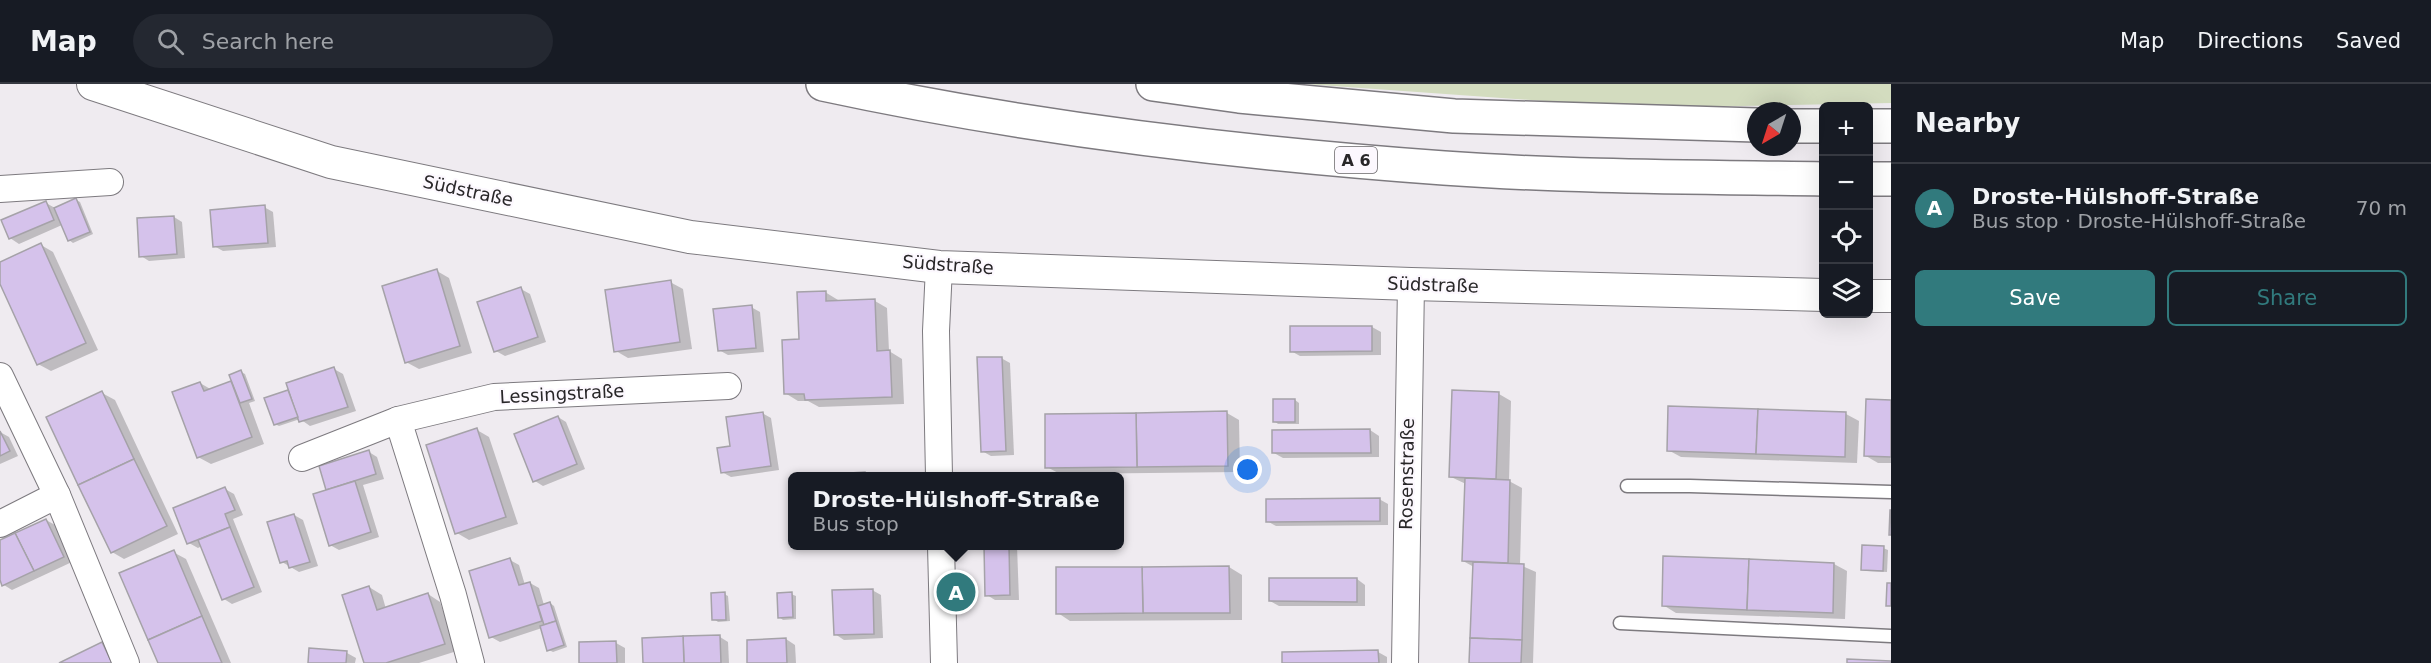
<!DOCTYPE html>
<html lang="en">
<head>
<meta charset="utf-8">
<style>
	body { margin:0; font-family:"DejaVu Sans",sans-serif; background:#242831; color:#f1f3f6 }
	.controls { position:absolute; right:18px; top:18px; display:grid; overflow:hidden; border-radius:9px; box-shadow:0 6px 24px #0002 }
	.controls button { width:54px; height:54px; display:grid; place-items:center; padding:0; border:0; border-bottom:2px solid #363941; background:#171b24; color:#f1f3f6; font:30px sans-serif }
	.compass { position:absolute; left:1747px; top:18px; width:54px; height:54px; border-radius:50%; background:#171b24; box-shadow:0 6px 24px #0002; rotate:219deg }
	.you { position:absolute; left:1248px; top:386px; width:21px; height:21px; margin:-15px; border:4px solid #fff; border-radius:50%; background:#1a73e8; box-shadow:0 0 0 9px #1a73e833 }
	.badge { display:grid; place-items:center; width:39px; height:39px; border-radius:50%; background:#317a7d; color:#fff; font-size:20px; font-weight:700 }
	.pin { position:absolute; translate:-50% -50%; border:3px solid #fff; box-shadow:0 2px 6px #0006 }
	.popup { position:absolute; left:788px; top:388px; width:336px; height:78px; box-sizing:border-box; display:grid; place-content:center; border-radius:9px; background:#171b24; filter:drop-shadow(0 2px 4px #0005); font-size:20px; white-space:nowrap; color:#9ea1a6 }
	.popup b { font-size:22px; color:#f1f3f6 }
	.popup::after { content:''; position:absolute; left:50%; top:100%; margin-left:-12px; border:12px solid transparent; border-top-color:#171b24 }
	.list { margin:0; padding:0; list-style:none }
	h2 { display:flex; justify-content:space-between; align-items:center; height:78px; margin:0; padding:0 24px; font-size:26px }
	h2 small { font-size:20px; font-weight:400; color:#9ea1a6 }
	.list li { display:grid; grid-template-columns:39px 1fr auto; gap:18px; align-items:center; box-sizing:border-box; height:90px; padding:0 24px; border-top:2px solid #363941 }
	.list b { display:block; font-size:22px; white-space:nowrap }
	.list p { margin:0; font-size:20px; white-space:nowrap; color:#9ea1a6 }
	.list em { font-size:20px; font-style:normal; color:#9ea1a6 }
	.actions { display:flex; gap:12px; padding:18px 24px }
	.actions a { flex:1; padding:14px 0; border:2px solid #317a7d; border-radius:9px; text-align:center; font-size:21px; color:#317a7d }
	.actions .main { background:#317a7d; color:#fff }
	.icon { flex:none; width:33px; height:33px; fill:none; stroke:currentColor; stroke-width:2; stroke-linecap:round; stroke-linejoin:round }
	.map { position:relative; flex:none; width:1891px; height:579px; overflow:hidden }
	header { display:flex; align-items:center; gap:36px; box-sizing:border-box; height:84px; padding:0 30px; background:#171b24; border-bottom:2px solid #363941 }
	header strong { font-size:28px }
	nav { display:flex; gap:33px; margin-inline-start:auto; font-size:21px }
	.search { width:420px; height:54px; background:#242831; display:flex; align-items:center; gap:15px; box-sizing:border-box; padding:0 21px; border-radius:33px; color:#9ea1a6; font-size:22px }
	main { display:flex }
	aside { flex:1; background:#171b24 }
	.map>svg:first-child { display:block }
</style>
</head>
<body>
<header>
<strong>Map</strong>
<div class="search"><svg class="icon" aria-label="search" viewBox="0 0 24 24"><circle cx="10" cy="10" r="6"/><path d="M15 15l6 6"/></svg>Search here</div>
<nav><a>Map</a><a>Directions</a><a>Saved</a></nav>
</header>
<main>
<div class="map">
<svg width="1891" height="579" viewBox="0 0 1891 579">
	<rect width="100%" height="100%" fill="#efebf0"/>
	<path fill="#d3dcbf" d="M 1305,0 L 1891,0 L 1891,19 L 1643,24 Z"/>
	<g fill="#0003">
		<path d="M 76,116 L 80,118 L 93,150 L 73,159 L 69,156 L 62,141 L 19,160 L 10,154 L 46,119 L 55,124 Z"/>
		<path d="M 264,123 L 273,128 L 276,163 L 223,167 L 214,162 Z"/>
		<path d="M 174,133 L 182,138 L 185,174 L 149,177 L 141,172 Z"/>
		<path d="M 41,161 L 53,168 L 98,266 L 51,287 L 38,280 L 0,196 L 0,179 Z"/>
		<path d="M 437,187 L 449,194 L 472,269 L 419,285 L 406,278 Z"/>
		<path d="M 670,198 L 683,205 L 692,265 L 628,274 L 616,267 Z"/>
		<path d="M 521,205 L 530,210 L 546,258 L 505,272 L 496,267 Z"/>
		<path d="M 825,208 L 838,216 L 838,218 L 875,217 L 887,224 L 889,267 L 902,275 L 904,320 L 819,323 L 808,317 L 798,317 L 785,309 L 801,257 Z"/>
		<path d="M 751,223 L 760,228 L 764,268 L 728,271 L 719,266 Z"/>
		<path d="M 1372,243 L 1381,248 L 1381,271 L 1300,272 L 1291,267 Z"/>
		<path d="M 1001,274 L 1010,279 L 1014,371 L 991,372 L 982,367 Z"/>
		<path d="M 334,285 L 343,290 L 356,327 L 310,342 L 300,335 L 279,342 L 275,340 L 288,307 L 291,309 Z"/>
		<path d="M 241,288 L 245,290 L 255,317 L 249,319 L 264,360 L 211,380 L 198,373 L 200,299 L 212,306 L 231,299 L 235,301 Z"/>
		<path d="M 102,309 L 115,316 L 178,450 L 124,475 L 112,468 Z"/>
		<path d="M 1499,310 L 1511,317 L 1509,397 L 1522,404 L 1520,481 L 1536,488 L 1533,579 L 1471,579 L 1474,483 L 1463,477 L 1466,400 L 1451,393 Z"/>
		<path d="M 1295,316 L 1299,319 L 1299,340 L 1278,340 L 1274,337 Z"/>
		<path d="M 1891,318 L 1891,379 L 1878,379 L 1866,372 Z"/>
		<path d="M 1670,324 L 1846,330 L 1859,337 L 1857,379 L 1681,373 L 1668,366 Z"/>
		<path d="M 762,329 L 771,334 L 779,386 L 731,393 L 722,388 L 732,363 Z"/>
		<path d="M 1227,329 L 1239,336 L 1240,388 L 1060,390 L 1047,383 Z"/>
		<path d="M 558,333 L 566,338 L 585,385 L 543,402 L 535,397 Z"/>
		<path d="M 477,346 L 489,353 L 518,440 L 469,456 L 457,449 Z"/>
		<path d="M 1370,346 L 1379,352 L 1379,373 L 1283,374 L 1274,369 L 1274,347 Z"/>
		<path d="M 0,348 L 9,353 L 18,372 L 0,380 Z"/>
		<path d="M 369,368 L 377,373 L 384,395 L 363,401 L 379,453 L 339,466 L 330,461 L 328,407 L 321,383 Z"/>
		<path d="M 865,390 L 869,392 L 819,392 Z"/>
		<path d="M 225,405 L 234,410 L 243,431 L 233,435 L 262,508 L 232,520 L 224,515 L 202,462 L 198,464 L 189,459 Z"/>
		<path d="M 1379,415 L 1388,420 L 1388,441 L 1276,442 L 1267,437 Z"/>
		<path d="M 294,431 L 303,436 L 318,482 L 299,488 L 282,478 Z"/>
		<path d="M 46,436 L 55,441 L 72,478 L 12,506 L 4,501 L 0,493 L 0,458 Z"/>
		<path d="M 985,462 L 1017,462 L 1019,516 L 995,516 L 987,511 Z"/>
		<path d="M 1883,464 L 1888,466 L 1887,488 L 1867,487 L 1863,485 Z"/>
		<path d="M 173,468 L 186,475 L 231,579 L 160,579 Z"/>
		<path d="M 510,476 L 519,481 L 525,501 L 530,499 L 539,504 L 544,521 L 550,519 L 554,522 L 567,563 L 553,568 L 549,566 L 542,544 L 500,558 L 491,553 Z"/>
		<path d="M 1834,480 L 1847,487 L 1845,535 L 1676,529 L 1663,521 Z"/>
		<path d="M 1229,483 L 1242,491 L 1242,536 L 1070,537 L 1058,529 Z"/>
		<path d="M 1357,495 L 1365,501 L 1365,522 L 1279,522 L 1270,517 Z"/>
		<path d="M 369,503 L 382,511 L 386,525 L 428,510 L 440,518 L 457,567 L 419,579 L 366,579 Z"/>
		<path d="M 872,506 L 881,511 L 883,554 L 844,556 L 835,550 Z"/>
		<path d="M 724,510 L 728,512 L 730,537 L 718,538 L 714,535 Z"/>
		<path d="M 791,510 L 796,512 L 796,535 L 783,536 L 779,533 Z"/>
		<path d="M 720,553 L 728,558 L 729,579 L 644,579 Z"/>
		<path d="M 786,555 L 795,561 L 796,579 L 749,579 L 748,557 Z"/>
		<path d="M 616,559 L 625,564 L 625,579 L 581,579 Z"/>
		<path d="M 1378,568 L 1387,573 L 1387,579 L 1284,579 Z"/>
		<path d="M 347,569 L 356,574 L 355,579 L 309,579 Z"/>
	</g>
	<g fill="#d5c2eb" stroke="#a5a2a8" stroke-width="1.5">
		<path d="M 76,114 L 90,148 L 68,157 L 54,124 Z"/>
		<path d="M 46,117 L 54,136 L 9,155 L 1,136 Z"/>
		<path d="M 265,121 L 268,159 L 213,163 L 210,126 Z"/>
		<path d="M 174,132 L 177,170 L 139,173 L 137,134 Z"/>
		<path d="M 41,159 L 86,259 L 37,281 L 0,200 L 0,178 Z"/>
		<path d="M 437,185 L 460,262 L 405,279 L 382,202 Z"/>
		<path d="M 671,196 L 680,258 L 614,268 L 605,206 Z"/>
		<path d="M 521,203 L 538,253 L 494,268 L 477,218 Z"/>
		<path d="M 826,207 L 826,217 L 875,215 L 877,267 L 890,266 L 892,313 L 805,316 L 804,310 L 784,310 L 782,256 L 799,255 L 797,208 Z"/>
		<path d="M 752,221 L 756,264 L 718,267 L 713,225 Z"/>
		<path d="M 1290,242 L 1372,242 L 1372,267 L 1290,268 Z"/>
		<path d="M 977,273 L 1002,273 L 1006,367 L 981,368 Z"/>
		<path d="M 334,283 L 348,323 L 299,338 L 286,299 Z"/>
		<path d="M 241,286 L 252,315 L 240,319 L 229,291 Z"/>
		<path d="M 231,297 L 252,353 L 197,374 L 172,308 L 200,298 L 204,307 Z"/>
		<path d="M 288,306 L 298,333 L 274,341 L 264,314 Z"/>
		<path d="M 1452,306 L 1499,308 L 1496,395 L 1449,393 Z"/>
		<path d="M 102,307 L 134,375 L 78,401 L 46,333 Z"/>
		<rect x="1273" y="315" width="22" height="23"/>
		<path d="M 1866,315 L 1891,316 L 1891,373 L 1864,372 Z"/>
		<path d="M 1668,322 L 1758,325 L 1756,370 L 1667,367 Z"/>
		<path d="M 1758,325 L 1846,328 L 1845,373 L 1756,370 Z"/>
		<path d="M 1227,327 L 1228,382 L 1137,383 L 1136,329 Z"/>
		<path d="M 763,328 L 771,382 L 721,389 L 717,364 L 730,362 L 726,333 Z"/>
		<path d="M 1136,329 L 1137,383 L 1045,384 L 1045,330 Z"/>
		<path d="M 558,332 L 577,380 L 533,398 L 514,350 Z"/>
		<path d="M 477,344 L 506,433 L 455,450 L 426,361 Z"/>
		<path d="M 1370,345 L 1371,369 L 1272,369 L 1272,346 Z"/>
		<path d="M 0,347 L 10,367 L 0,372 Z"/>
		<path d="M 369,366 L 376,390 L 326,406 L 319,382 Z"/>
		<path d="M 134,375 L 167,442 L 111,469 L 78,401 Z"/>
		<path d="M 865,388 L 865,392 L 817,392 L 817,391 Z"/>
		<path d="M 1465,394 L 1510,396 L 1508,479 L 1462,477 Z"/>
		<path d="M 355,397 L 371,448 L 329,462 L 313,410 Z"/>
		<path d="M 225,403 L 235,426 L 225,430 L 230,443 L 187,460 L 173,424 Z"/>
		<path d="M 1380,414 L 1380,437 L 1266,438 L 1266,415 Z"/>
		<path d="M 1890,426 L 1891,426 L 1891,451 L 1889,451 Z"/>
		<path d="M 294,430 L 310,478 L 289,484 L 287,477 L 280,479 L 267,438 Z"/>
		<path d="M 46,435 L 64,473 L 34,487 L 15,449 Z"/>
		<path d="M 230,443 L 254,503 L 222,516 L 198,456 Z"/>
		<path d="M 15,449 L 34,487 L 2,502 L 0,496 L 0,456 Z"/>
		<path d="M 1862,461 L 1884,462 L 1883,487 L 1861,486 Z"/>
		<path d="M 984,462 L 1009,462 L 1010,511 L 985,512 Z"/>
		<path d="M 174,466 L 202,532 L 148,556 L 119,489 Z"/>
		<path d="M 1663,472 L 1749,475 L 1747,526 L 1662,522 Z"/>
		<path d="M 510,474 L 519,501 L 530,498 L 542,537 L 489,554 L 469,487 Z"/>
		<path d="M 1749,475 L 1834,479 L 1833,529 L 1747,526 Z"/>
		<path d="M 1473,478 L 1524,480 L 1522,556 L 1470,554 Z"/>
		<path d="M 1229,482 L 1230,529 L 1143,529 L 1142,483 Z"/>
		<path d="M 1056,483 L 1142,483 L 1143,529 L 1056,530 Z"/>
		<path d="M 1269,494 L 1357,494 L 1357,518 L 1269,517 Z"/>
		<path d="M 1887,499 L 1891,499 L 1891,522 L 1886,522 Z"/>
		<path d="M 369,502 L 377,526 L 428,509 L 445,560 L 386,579 L 364,579 L 342,511 Z"/>
		<path d="M 873,505 L 874,550 L 834,551 L 832,506 Z"/>
		<path d="M 725,508 L 726,536 L 712,536 L 711,509 Z"/>
		<path d="M 792,508 L 793,533 L 778,534 L 777,509 Z"/>
		<path d="M 550,518 L 556,537 L 544,541 L 538,522 Z"/>
		<path d="M 202,532 L 222,579 L 158,579 L 148,556 Z"/>
		<path d="M 556,537 L 564,561 L 547,567 L 540,542 Z"/>
		<path d="M 720,551 L 721,579 L 684,579 L 683,552 Z"/>
		<path d="M 683,552 L 684,579 L 643,579 L 642,554 Z"/>
		<path d="M 786,554 L 787,579 L 747,579 L 747,556 Z"/>
		<path d="M 1470,554 L 1522,556 L 1521,579 L 1469,579 Z"/>
		<path d="M 616,557 L 617,579 L 579,579 L 579,558 Z"/>
		<path d="M 102,558 L 112,579 L 59,579 Z"/>
		<path d="M 309,564 L 347,567 L 346,579 L 308,579 Z"/>
		<path d="M 1378,566 L 1379,579 L 1282,579 L 1282,568 Z"/>
		<path d="M 1847,575 L 1891,577 L 1891,579 L 1847,579 Z"/>
	</g>
	<g fill="none" stroke-linecap="round" stroke-linejoin="round">
		<g stroke="#7d7a7f" stroke-width="15">
			<g id="service">
				<path d="M 1627,402 L 1690,402 L 1891,408"/>
				<path d="M 1620,539 L 1891,552"/>
			</g>
		</g>
		<g stroke="#7d7a7f" stroke-width="28">
			<g id="minor">
				<path d="M 0,105 L 110,98"/>
				<path d="M 939,183 L 936,247 L 939,392"/>
				<path d="M 0,292 L 57,411"/>
				<path d="M 398,336 L 494,313 L 728,302"/>
				<path d="M 302,374 L 398,336 L 453,511 L 471,579"/>
				<path d="M 0,440 L 57,411 L 126,579"/>
				<path d="M 941,462 L 944,579"/>
				<path d="M 1405,579 L 1411,200"/>
			</g>
		</g>
		<g stroke="#7d7a7f" stroke-width="34">
			<g id="tertiary">
				<path d="M 93,0 L 331,78 L 690,153 L 939,183 L 1411,200 L 1824,211"/>
				<path d="M 1868,212 L 1891,212"/>
			</g>
		</g>
		<g stroke="#7d7a7f" stroke-width="36">
			<g id="motorway">
				<path d="M 823,0 C 1027,44 1236,69 1444,84 C 1570,93 1697,93 1824,95"/>
				<path d="M 1153,0 L 1239,12 L 1454,32 L 1756,41"/>
				<path d="M 1792,42 L 1824,42"/>
				<path d="M 1868,42 L 1891,42"/>
				<path d="M 1868,95 L 1891,95"/>
			</g>
		</g>
		<use href="#service" stroke="#fff" stroke-width="12"/>
		<use href="#minor" stroke="#fff" stroke-width="26"/>
		<use href="#tertiary" stroke="#fff" stroke-width="32"/>
		<use href="#motorway" stroke="#fff" stroke-width="33"/>
	</g>
	<g text-anchor="middle" stroke-width="4.5" stroke-linejoin="round" paint-order="stroke">
		<rect fill="#fcf8fe" stroke="#686568" stroke-width="1.5" x="1335" y="63" width="42" height="26" rx="4.5"/>
		<g font-size="16" font-weight="bold" fill="#282628">
			<text x="1356" y="82">A 6</text>
		</g>
		<g font-size="18" fill="#282628" stroke="#fcf8fe">
			<text transform="translate(468 107) rotate(12)" y="6">Südstraße</text>
			<text transform="translate(948 181) rotate(4)" y="6">Südstraße</text>
			<text transform="translate(1433 201) rotate(2)" y="6">Südstraße</text>
			<text transform="translate(562 310) rotate(-3)" y="6">Lessingstraße</text>
			<text transform="translate(1407 390) rotate(-89)" y="6">Rosenstraße</text>
		</g>
	</g>
</svg>
<div class="controls">
<button>+</button>
<button>−</button>
<button><svg class="icon" aria-label="locate" viewBox="0 0 24 24"><circle cx="12" cy="12" r="6"/><path d="M12 2v4M12 18v4M2 12h4M18 12h4"/></svg></button>
<button><svg class="icon" aria-label="layers" viewBox="0 0 24 24"><path d="M12 4l9 5-9 5-9-5zM3 14l9 5 9-5"/></svg></button>
</div>
<svg class="compass" viewBox="-18 -18 36 36"><path d="M0-13l5 13h-10z" fill="#e53935"/><path d="M0 13l5-13h-10z" fill="#9ea1a6"/></svg>
<div class="you"></div>
<div class="pin badge" style="left:956px;top:508px">A</div>
<div class="popup"><b>Droste-Hülshoff-Straße</b>Bus stop</div>
</div>
<aside>
<h2>Nearby<small></small></h2>
<ul class="list">
<li><span class="badge">A</span><div><b>Droste-Hülshoff-Straße</b><p>Bus stop · Droste-Hülshoff-Straße</p></div><em>70 m</em></li>
</ul>
<div class="actions"><a class="main">Save</a><a>Share</a></div>
</aside>
</main>
</body>
</html>
